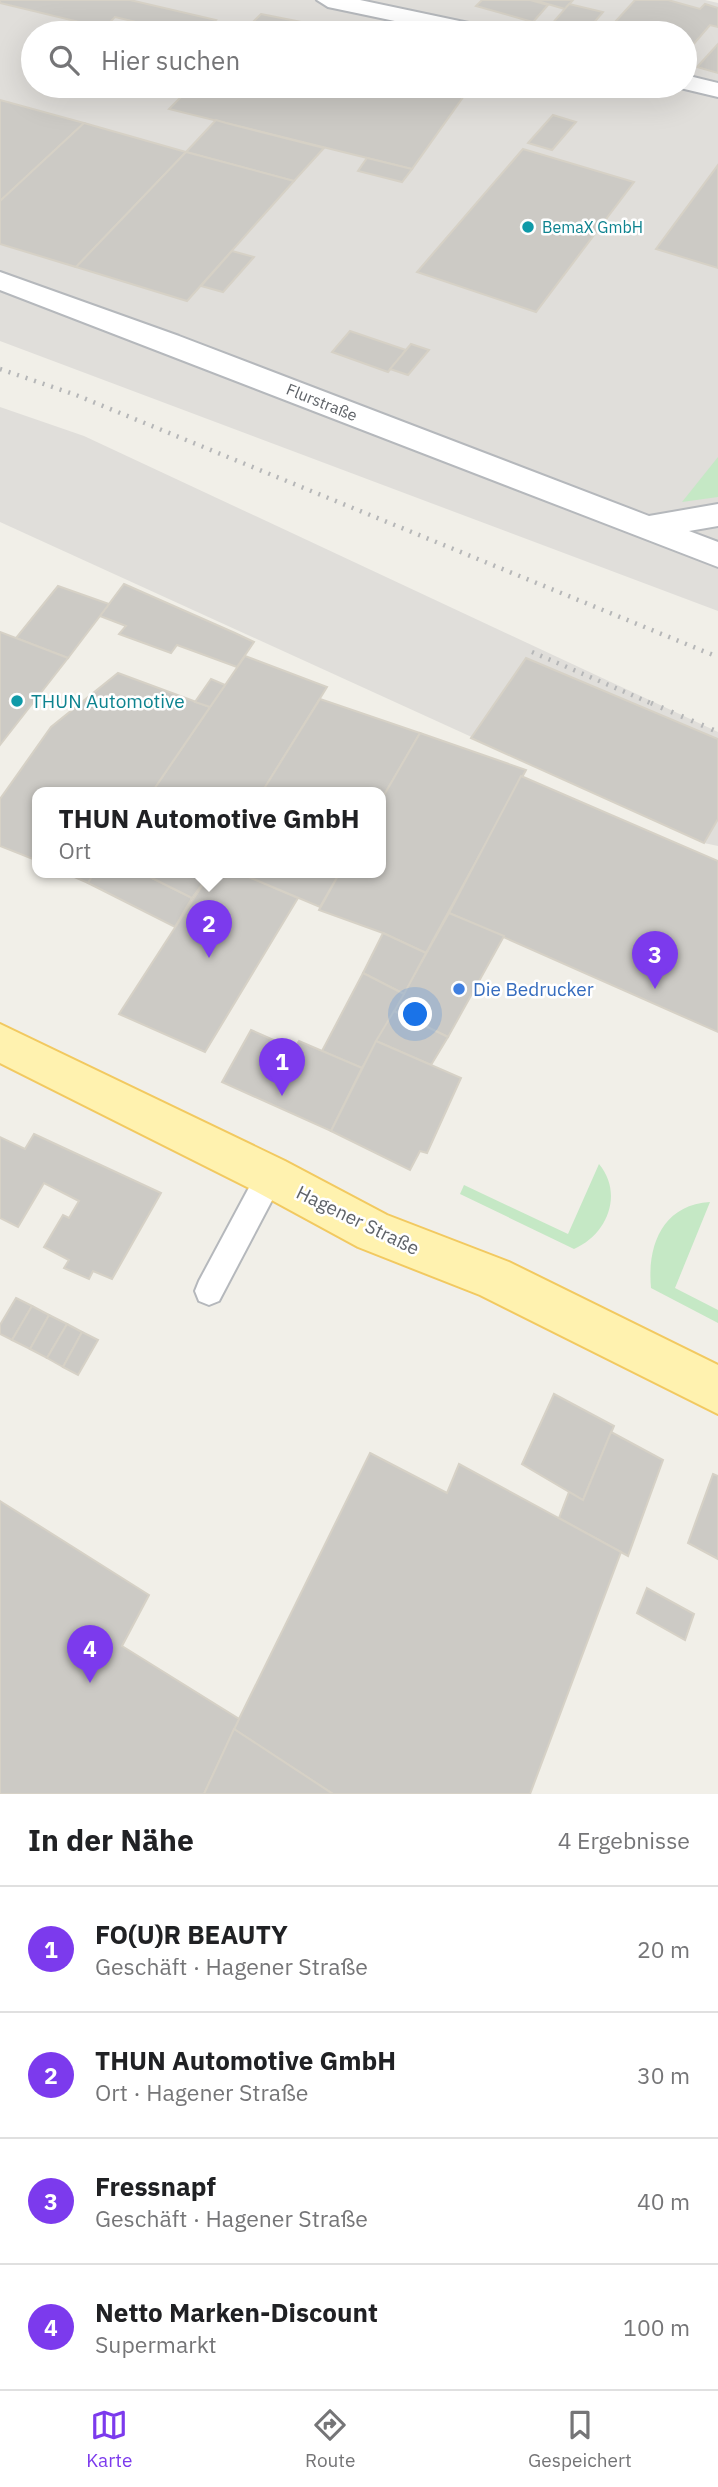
<!DOCTYPE html>
<html lang="de">
<head>
<meta charset="utf-8">
<style>
	body { margin:0; font-family:"IBM Plex Sans",sans-serif; background:#f2f2f2; color:#202124 }
	.you { position:absolute; left:416px; top:1015px; width:24px; height:24px; margin:-18px; border:5px solid #fff; border-radius:50%; background:#1a73e8; box-shadow:0 0 0 10px #1a73e833 }
	.badge { display:grid; place-items:center; width:46px; height:46px; border-radius:50%; background:#7c3aed; color:#fff; font-size:23px; font-weight:700 }
	.pin { position:absolute; translate:-50% -58px; filter:drop-shadow(0 2px 4px #0008) }
	.pin::after { content:''; position:absolute; top:37px; width:24px; height:21px; background:inherit; clip-path:polygon(0 0,100% 0,50% 100%) }
	.popup { position:absolute; left:32px; top:787px; width:354px; height:91px; box-sizing:border-box; display:grid; place-content:center; border-radius:14px; background:#fff; filter:drop-shadow(0 2px 5px #0005); font-size:23px; white-space:nowrap; color:#757577 }
	.popup b { font-size:26px; color:#202124 }
	.popup::after { content:''; position:absolute; left:50%; top:100%; margin-left:-14px; border:14px solid transparent; border-top-color:#fff }
	.list { margin:0; padding:0; list-style:none }
	h2 { display:flex; justify-content:space-between; align-items:center; height:91px; margin:0; padding:0 28px; font-size:30px }
	h2 small { font-size:23px; font-weight:400; color:#757577 }
	.list li { display:grid; grid-template-columns:46px 1fr auto; gap:21px; align-items:center; box-sizing:border-box; height:126px; padding:0 28px; border-top:2px solid #e0e0e0 }
	.list b { display:block; font-size:26px; white-space:nowrap }
	.list p { margin:0; font-size:23px; white-space:nowrap; color:#757577 }
	.list em { font-size:23px; font-style:normal; color:#757577 }
	.icon { flex:none; width:38px; height:38px; fill:none; stroke:currentColor; stroke-width:2; stroke-linecap:round; stroke-linejoin:round }
	.map { position:relative; flex:none; width:718px; height:1794px; overflow:hidden }
	.search { position:absolute; background:#fff; box-shadow:0 7px 28px #0002; left:21px; right:21px; top:21px; height:77px; display:flex; align-items:center; gap:18px; box-sizing:border-box; padding:0 24px; border-radius:38px; color:#757577; font-size:26px }
	.sheet { height:595px; background:#fff }
	nav { display:flex; justify-content:space-around; align-items:center; box-sizing:border-box; height:98px; border-top:2px solid #e0e0e0; background:#fff; font-size:19px; color:#757577 }
	nav a { display:grid; justify-items:center; gap:4px }
	nav .on { color:#7c3aed }
	.map>svg:first-child { display:block }
</style>
</head>
<body>
<div class="map">
<svg width="718" height="1794" viewBox="0 0 718 1794">
	<rect width="100%" height="100%" fill="#f1efe8"/>
	<g fill="#e0deda" fill-rule="evenodd">
		<path d="M 0,0 L 705,0 L 718,3 L 718,611 L 0,341 ZM 33,33 L 685,33 L 685,86 L 33,86 Z"/>
		<path d="M 0,407 L 84,436 L 718,732 L 718,846 L 704,843 L 0,522 Z"/>
	</g>
	<g fill="#c5e8c5">
		<path d="M 718,457 L 718,497 L 682,502 Z"/>
		<path d="M 599,1164 C 624,1194 607,1235 574,1249 L 460,1194 L 464,1185 L 568,1234 Z"/>
		<path d="M 710,1202 L 675,1288 L 718,1310 L 718,1323 L 651,1288 C 647,1246 662,1205 710,1202 Z"/>
	</g>
	<g fill="#cccac5" stroke="#d6d1c6" stroke-width="2">
		<path d="M 0,0 L 130,0 L 216,20 L 203,33 L 184,33 L 115,17 L 104,28 L 0,3 Z"/>
		<path d="M 482,0 L 530,0 L 548,5 L 533,22 L 476,6 Z"/>
		<path d="M 534,0 L 573,0 L 565,9 Z"/>
		<path d="M 635,0 L 668,0 L 700,9 L 705,4 L 718,8 L 718,27 L 710,25 L 685,54 L 685,33 L 605,33 Z"/>
		<path d="M 569,4 L 603,12 L 585,33 L 550,26 Z"/>
		<path d="M 261,14 L 357,33 L 242,33 Z"/>
		<path d="M 718,44 L 718,73 L 697,67 Z"/>
		<path d="M 192,86 L 471,86 L 412,169 L 169,109 Z"/>
		<path d="M 0,100 L 84,123 L 0,201 Z"/>
		<path d="M 553,115 L 576,122 L 552,150 L 528,143 Z"/>
		<path d="M 216,120 L 226,123 L 324,148 L 294,181 L 186,152 Z"/>
		<path d="M 84,123 L 186,152 L 76,267 L 0,244 L 0,201 Z"/>
		<path d="M 523,149 L 634,182 L 536,312 L 417,272 Z"/>
		<path d="M 186,152 L 294,181 L 187,301 L 76,267 Z"/>
		<path d="M 367,158 L 412,169 L 402,182 L 358,171 Z"/>
		<path d="M 718,165 L 718,268 L 656,249 Z"/>
		<path d="M 232,251 L 254,257 L 223,292 L 201,286 Z"/>
		<path d="M 350,331 L 406,350 L 388,372 L 332,352 Z"/>
		<path d="M 411,344 L 429,350 L 408,375 L 390,369 Z"/>
		<path d="M 124,584 L 235,633 L 254,642 L 237,667 L 177,645 L 171,653 L 119,634 L 126,626 L 100,616 Z"/>
		<path d="M 58,586 L 109,604 L 68,658 L 16,638 Z"/>
		<path d="M 0,632 L 68,658 L 0,745 Z"/>
		<path d="M 245,656 L 327,687 L 262,792 L 152,792 Z"/>
		<path d="M 526,658 L 718,739 L 718,819 L 704,843 L 471,738 Z"/>
		<path d="M 118,673 L 210,707 L 152,792 L 38,792 L 38,861 L 0,846 L 0,799 L 51,727 Z"/>
		<path d="M 211,679 L 225,685 L 210,707 L 195,702 Z"/>
		<path d="M 320,699 L 420,733 L 380,802 L 380,792 L 262,792 Z"/>
		<path d="M 420,733 L 526,770 L 426,953 L 383,933 L 319,910 L 340,872 L 380,872 L 380,802 Z"/>
		<path d="M 521,776 L 718,861 L 718,1032 L 449,913 Z"/>
		<path d="M 63,872 L 95,872 L 88,883 Z"/>
		<path d="M 95,872 L 140,872 L 192,898 L 175,927 L 88,883 Z"/>
		<path d="M 140,872 L 211,872 L 192,898 Z"/>
		<path d="M 211,872 L 237,872 L 298,898 L 205,1052 L 119,1014 Z"/>
		<path d="M 237,872 L 340,872 L 320,907 Z"/>
		<path d="M 449,913 L 504,936 L 448,1037 L 394,1011 Z"/>
		<path d="M 383,933 L 426,953 L 404,994 L 363,973 Z"/>
		<path d="M 363,973 L 404,994 L 362,1068 L 322,1051 Z"/>
		<path d="M 394,1011 L 448,1037 L 431,1065 L 376,1041 Z"/>
		<path d="M 251,1030 L 294,1049 L 299,1041 L 362,1068 L 331,1131 L 222,1082 Z"/>
		<path d="M 376,1041 L 461,1078 L 427,1153 L 420,1151 L 410,1170 L 331,1131 Z"/>
		<path d="M 34,1134 L 161,1193 L 112,1279 L 93,1271 L 89,1279 L 64,1268 L 69,1260 L 44,1247 L 63,1215 L 69,1218 L 79,1201 L 44,1183 L 18,1227 L 0,1218 L 0,1137 L 25,1149 Z"/>
		<path d="M 16,1298 L 32,1306 L 12,1340 L 0,1334 L 0,1325 Z"/>
		<path d="M 32,1306 L 49,1315 L 30,1349 L 12,1340 Z"/>
		<path d="M 49,1315 L 67,1324 L 47,1358 L 30,1349 Z"/>
		<path d="M 67,1324 L 82,1332 L 63,1367 L 47,1358 Z"/>
		<path d="M 82,1332 L 98,1340 L 78,1375 L 63,1367 Z"/>
		<path d="M 554,1394 L 614,1426 L 583,1500 L 522,1464 Z"/>
		<path d="M 611,1432 L 663,1460 L 628,1556 L 559,1518 L 569,1492 L 583,1500 Z"/>
		<path d="M 370,1453 L 447,1493 L 459,1464 L 621,1552 L 530,1794 L 333,1794 L 234,1729 Z"/>
		<path d="M 713,1474 L 718,1476 L 718,1559 L 688,1543 Z"/>
		<path d="M 0,1501 L 149,1595 L 122,1646 L 239,1719 L 204,1794 L 0,1794 Z"/>
		<path d="M 647,1588 L 694,1614 L 685,1640 L 637,1613 Z"/>
		<path d="M 234,1729 L 333,1794 L 204,1794 Z"/>
	</g>
	<g fill="none" stroke-linecap="round" stroke-linejoin="round">
		<g stroke="#b5b8bc" stroke-width="4">
			<path id="service" d="M 270,1163 L 280,1167 L 284,1176 L 280,1185 L 219,1301 L 209,1305 L 199,1301 L 195,1291 L 199,1281 L 260,1167 Z"/>
		</g>
		<g stroke="#b5b8bc" stroke-width="4">
			<g id="minor">
				<path d="M 317,0 L 360,0 L 483,26 L 491,28 L 495,33 L 452,33 L 328,7 Z"/>
				<path d="M 685,75 L 718,83 L 718,97 L 676,87 L 685,86 Z"/>
				<path d="M 0,272 L 179,336 L 649,516 L 718,504 L 718,526 L 689,531 L 718,542 L 718,567 L 0,290 Z"/>
			</g>
		</g>
		<g stroke="#f2c960" stroke-width="4">
			<path id="primary" d="M 0,1024 L 285,1161 L 387,1215 L 509,1262 L 718,1365 L 718,1414 L 480,1295 L 358,1247 L 255,1191 L 0,1063 Z"/>
		</g>
		<use href="#service" fill="#fff" fill-rule="evenodd"/>
		<use href="#minor" fill="#fff" fill-rule="evenodd"/>
		<use href="#primary" fill="#fff2af" fill-rule="evenodd"/>
		<g stroke="#b6b7b8" stroke-width="4.5" stroke-dasharray="2 7" stroke-linecap="butt">
			<path d="M 0,369 L 76,395 L 718,657"/>
			<path d="M 532,652 L 655,705"/>
		</g>
		<path stroke="#b6b7b8" stroke-width="5" stroke-dasharray="2 9" stroke-linecap="butt" d="M 651,703 L 718,732"/>
	</g>
	<g fill="#0f9aa8" stroke="#fff" stroke-width="2.5">
		<circle cx="528" cy="227" r="7"/>
		<circle cx="17" cy="701" r="7"/>
	</g>
	<circle fill="#3f7fe0" stroke="#fff" stroke-width="2.5" cx="459" cy="989" r="7"/>
	<g text-anchor="middle" stroke-width="5" stroke-linejoin="round" paint-order="stroke">
		<g font-size="16" fill="#0d838f" stroke="#fff" text-anchor="start">
			<text x="542" y="233">BemaX GmbH</text>
		</g>
		<g font-size="16" fill="#5f6368" stroke="#fff">
			<text transform="translate(322 402) rotate(22)" y="6">Flurstraße</text>
		</g>
		<g font-size="19" fill="#0d838f" stroke="#fff" text-anchor="start">
			<text x="31" y="708">THUN Automotive</text>
		</g>
		<g font-size="19" fill="#366cbe" stroke="#fff" text-anchor="start">
			<text x="473" y="996">Die Bedrucker</text>
		</g>
		<g font-size="19" fill="#5f6368" stroke="#fff">
			<text transform="translate(358 1220) rotate(26)" y="7">Hagener Straße</text>
		</g>
	</g>
</svg>
<div class="you"></div>
<div class="pin badge" style="left:282px;top:1096px">1</div>
<div class="pin badge" style="left:209px;top:958px">2</div>
<div class="popup"><b>THUN Automotive GmbH</b>Ort</div>
<div class="pin badge" style="left:655px;top:989px">3</div>
<div class="pin badge" style="left:90px;top:1683px">4</div>
<div class="search"><svg class="icon" aria-label="search" viewBox="0 0 24 24"><circle cx="10" cy="10" r="6"/><path d="M15 15l6 6"/></svg>Hier suchen</div>
</div>
<section class="sheet">
<h2>In der Nähe<small>4 Ergebnisse</small></h2>
<ul class="list">
<li><span class="badge">1</span><div><b>FO(U)R BEAUTY</b><p>Geschäft · Hagener Straße</p></div><em>20 m</em></li>
<li><span class="badge">2</span><div><b>THUN Automotive GmbH</b><p>Ort · Hagener Straße</p></div><em>30 m</em></li>
<li><span class="badge">3</span><div><b>Fressnapf</b><p>Geschäft · Hagener Straße</p></div><em>40 m</em></li>
<li><span class="badge">4</span><div><b>Netto Marken-Discount</b><p>Supermarkt</p></div><em>100 m</em></li>
</ul>
</section>
<nav>
<a class="on"><svg class="icon" aria-label="map" viewBox="0 0 24 24"><path d="M3 6l6-2 6 2 6-2v14l-6 2-6-2-6 2zM9 4v14M15 6v14"/></svg>Karte</a>
<a><svg class="icon" aria-label="directions" viewBox="0 0 24 24"><path d="M12 3l9 9-9 9-9-9zM9 14v-3h6M13 9l2 2-2 2"/></svg>Route</a>
<a><svg class="icon" aria-label="saved" viewBox="0 0 24 24"><path d="M7 4h10v16l-5-4-5 4z"/></svg>Gespeichert</a>
</nav>
</body>
</html>
